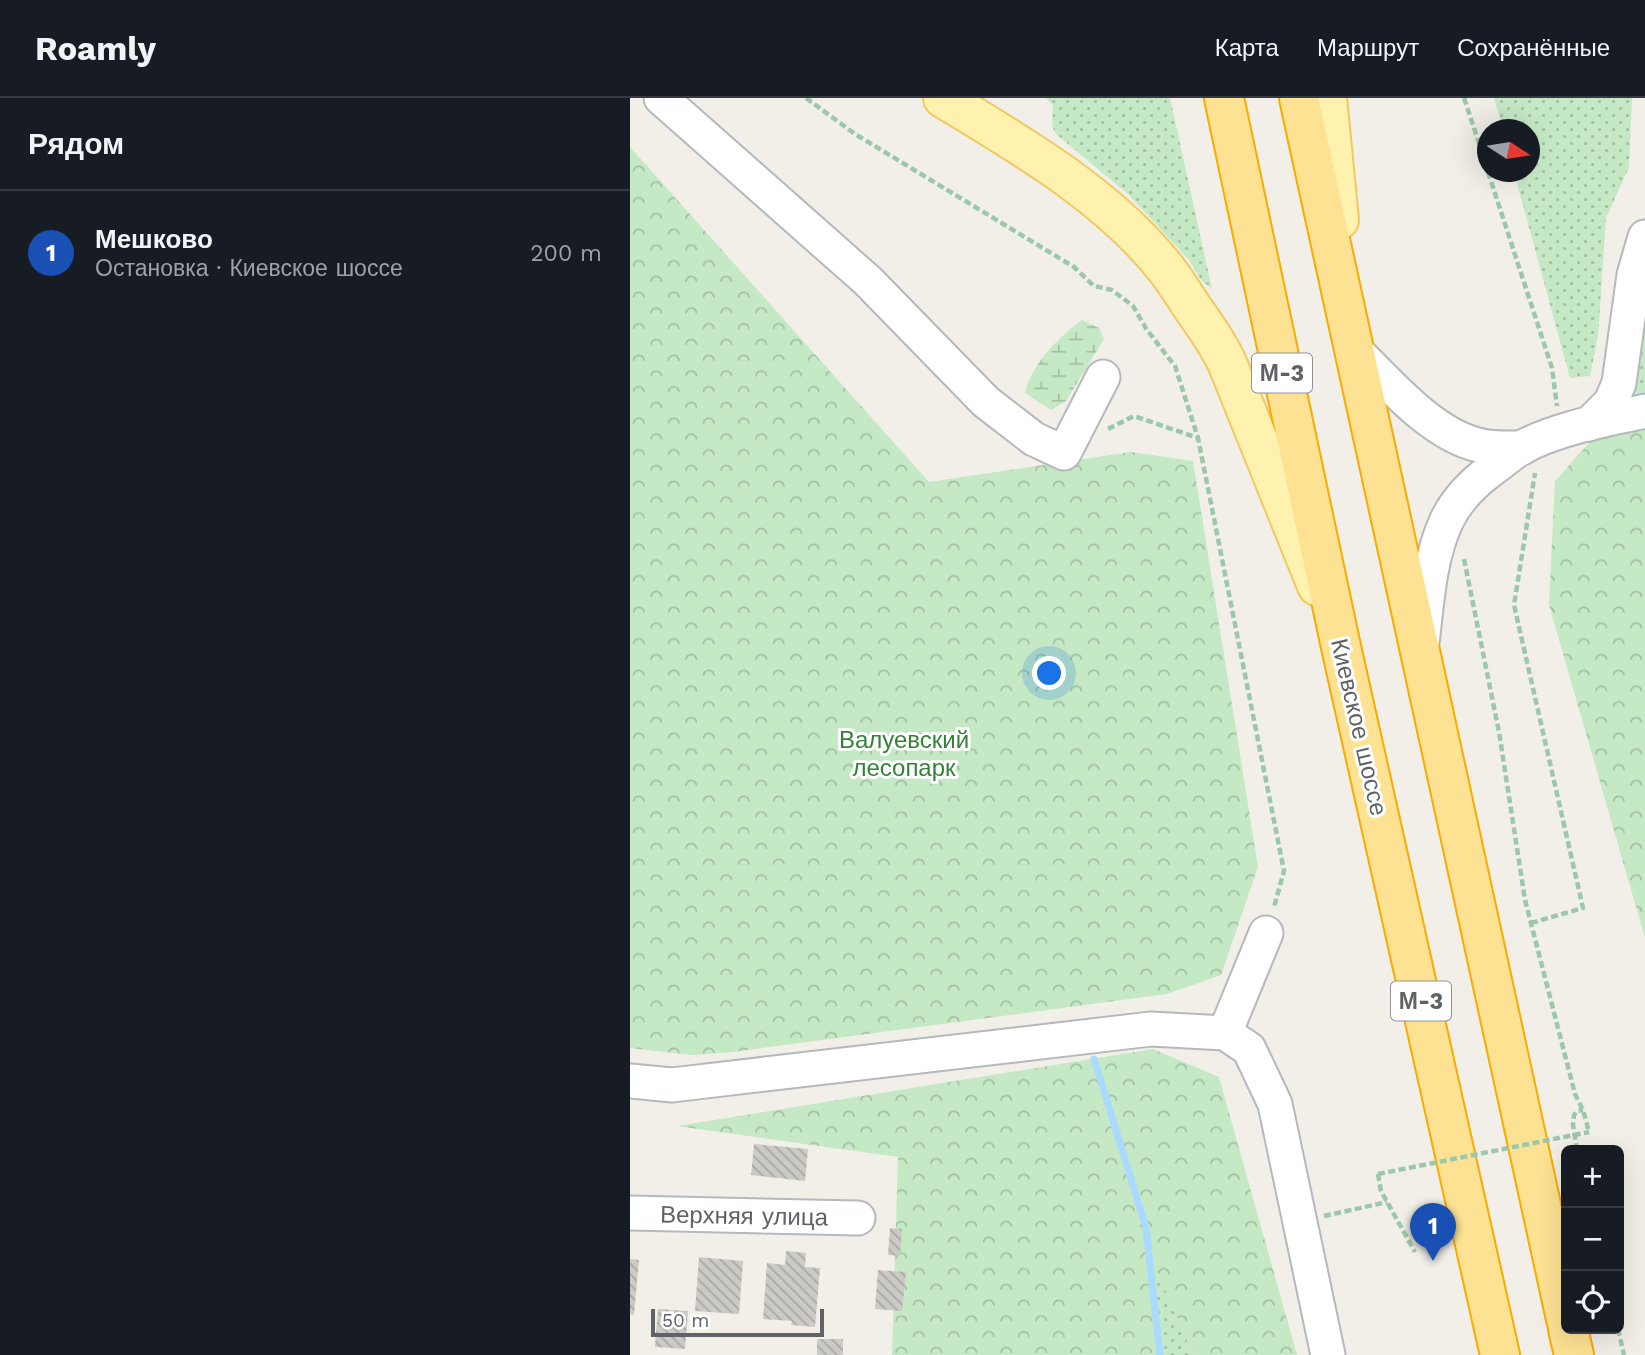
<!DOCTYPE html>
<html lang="ru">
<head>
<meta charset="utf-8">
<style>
	body { margin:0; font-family:"Work Sans",sans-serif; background:#242831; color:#f1f3f6 }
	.controls { position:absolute; right:21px; bottom:21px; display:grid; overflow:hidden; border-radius:10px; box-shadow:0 7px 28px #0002 }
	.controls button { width:63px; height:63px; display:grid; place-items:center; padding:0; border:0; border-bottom:2px solid #363941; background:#171b24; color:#f1f3f6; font:35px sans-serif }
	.compass { position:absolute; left:847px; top:21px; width:63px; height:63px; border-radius:50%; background:#171b24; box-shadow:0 7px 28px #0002; rotate:102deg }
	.scale { position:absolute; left:21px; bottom:18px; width:173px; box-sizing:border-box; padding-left:7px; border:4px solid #5f6368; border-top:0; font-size:19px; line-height:24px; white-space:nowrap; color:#5f6368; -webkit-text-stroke:5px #fff; paint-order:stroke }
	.you { position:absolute; left:420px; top:576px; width:24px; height:24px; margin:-18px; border:5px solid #fff; border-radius:50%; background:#1a73e8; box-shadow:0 0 0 10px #1a73e833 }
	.badge { display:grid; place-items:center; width:46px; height:46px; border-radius:50%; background:#ea4335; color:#fff; font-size:23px; font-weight:700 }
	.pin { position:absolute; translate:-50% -58px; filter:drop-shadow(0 2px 4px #0008) }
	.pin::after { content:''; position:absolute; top:37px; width:24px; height:21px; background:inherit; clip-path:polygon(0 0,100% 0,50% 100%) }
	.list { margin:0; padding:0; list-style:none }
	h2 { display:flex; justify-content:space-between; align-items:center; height:91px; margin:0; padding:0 28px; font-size:30px }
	h2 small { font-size:23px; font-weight:400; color:#9ea1a6 }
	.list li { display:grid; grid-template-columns:46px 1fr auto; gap:21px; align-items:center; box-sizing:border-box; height:126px; padding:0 28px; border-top:2px solid #363941 }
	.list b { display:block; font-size:26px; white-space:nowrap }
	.list p { margin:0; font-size:23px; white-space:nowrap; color:#9ea1a6 }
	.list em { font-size:23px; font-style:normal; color:#9ea1a6 }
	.icon { flex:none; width:38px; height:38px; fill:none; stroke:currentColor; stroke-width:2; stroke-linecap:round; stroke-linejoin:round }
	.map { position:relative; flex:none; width:1015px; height:1257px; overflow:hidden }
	header { display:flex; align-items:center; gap:42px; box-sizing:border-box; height:98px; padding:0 35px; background:#171b24; border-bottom:2px solid #363941 }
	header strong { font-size:33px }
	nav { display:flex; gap:38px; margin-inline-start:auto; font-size:24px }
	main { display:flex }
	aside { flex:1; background:#171b24 }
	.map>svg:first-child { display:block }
</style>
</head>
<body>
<header>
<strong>Roamly</strong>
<nav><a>Карта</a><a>Маршрут</a><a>Сохранённые</a></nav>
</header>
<main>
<aside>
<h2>Рядом<small></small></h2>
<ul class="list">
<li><span class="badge" style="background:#1a4fb4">1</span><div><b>Мешково</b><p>Остановка · Киевское шоссе</p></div><em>200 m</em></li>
</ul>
</aside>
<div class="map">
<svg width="1015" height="1257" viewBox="0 0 1015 1257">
	<defs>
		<pattern id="grass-dots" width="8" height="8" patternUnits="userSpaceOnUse" patternTransform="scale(1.75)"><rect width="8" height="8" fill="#c5e8c5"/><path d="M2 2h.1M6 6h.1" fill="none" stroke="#a3c0a4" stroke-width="1.8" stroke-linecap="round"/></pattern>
		<pattern id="forest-crowns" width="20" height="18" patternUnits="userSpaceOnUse" patternTransform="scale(1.75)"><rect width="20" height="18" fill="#c5e8c5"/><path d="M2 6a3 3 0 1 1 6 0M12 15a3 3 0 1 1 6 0" fill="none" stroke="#a3c0a4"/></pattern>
		<pattern id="wetland-marsh" width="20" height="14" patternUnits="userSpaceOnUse" patternTransform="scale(1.75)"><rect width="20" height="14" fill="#c5e8c5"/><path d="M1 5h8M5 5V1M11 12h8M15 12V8" fill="none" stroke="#a3c0a4"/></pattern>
		<pattern id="building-back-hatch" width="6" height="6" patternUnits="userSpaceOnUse" patternTransform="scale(1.75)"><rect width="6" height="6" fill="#cccac5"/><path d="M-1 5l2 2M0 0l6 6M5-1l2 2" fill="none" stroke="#a9a8a4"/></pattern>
	</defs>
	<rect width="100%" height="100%" fill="#f1efe8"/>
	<g fill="url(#grass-dots)">
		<path d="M 416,0 L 540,0 L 582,191 L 571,182 L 559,162 L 499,97 L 426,36 L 422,28 L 423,7 Z"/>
		<path d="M 864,0 L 1002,0 L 999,69 L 976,120 L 968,238 L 960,278 L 940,280 L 884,74 L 900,74 L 900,32 L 873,31 Z"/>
		<path d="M 1015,204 L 1015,300 L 1004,302 Z"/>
		<path d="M 519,1152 L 563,1257 L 529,1257 Z"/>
	</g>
	<g fill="url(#forest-crowns)">
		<path d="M 0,49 L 299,384 L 501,354 L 563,363 L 628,769 L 591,877 L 537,896 L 103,954 L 62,957 L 0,950 Z"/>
		<path d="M 1015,327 L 1015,840 L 919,507 L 925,383 L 968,335 Z"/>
		<path d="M 523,951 L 589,979 L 667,1257 L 563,1257 L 520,1155 L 529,1257 L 262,1257 L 268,1059 L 47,1028 Z"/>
	</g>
	<path fill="url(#wetland-marsh)" d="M 452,222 L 469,230 L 474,241 L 436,303 L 421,312 L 395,295 C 401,266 429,239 452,222 Z"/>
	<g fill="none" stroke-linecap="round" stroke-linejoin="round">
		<path stroke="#aadaff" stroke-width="7" d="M 464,961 L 516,1130 L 530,1257"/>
	</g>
	<g fill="url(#building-back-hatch)">
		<path d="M 124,1046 L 178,1051 L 175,1083 L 121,1077 Z"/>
		<path d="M 260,1130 L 272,1131 L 270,1158 L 258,1157 Z"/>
		<path d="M 156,1153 L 176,1155 L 175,1169 L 190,1170 L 185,1229 L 161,1227 L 162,1223 L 133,1221 L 137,1165 L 155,1167 Z"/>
		<path d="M 69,1159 L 113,1163 L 109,1216 L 65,1213 Z"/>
		<path d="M 0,1161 L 9,1162 L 4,1217 L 0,1216 Z"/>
		<path d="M 248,1172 L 276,1174 L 272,1213 L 245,1211 Z"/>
		<path d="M 28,1211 L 58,1213 L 55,1251 L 25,1249 Z"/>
		<rect x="187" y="1241" width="26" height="16"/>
	</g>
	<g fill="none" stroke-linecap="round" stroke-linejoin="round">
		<g stroke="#b5b8bc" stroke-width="37">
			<g id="minor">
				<path d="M 31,0 L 238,183 L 356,304 L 404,341 L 434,355 L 473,279"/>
				<path d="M 723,250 C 757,283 801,336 848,347 C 861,351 877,350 892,350"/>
				<path d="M 959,326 L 981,304 L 989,285 L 1004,177 L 1015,139"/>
				<path d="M 792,545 C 797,505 799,461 816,424 C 826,402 842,386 861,372 C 871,365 881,356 891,350 C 927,330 976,322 1015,313"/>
				<path d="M 595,935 L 636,835"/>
				<path d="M 0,983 L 42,987 L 521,931 L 595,935 L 619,951 L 645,1006 L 698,1257"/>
				<path d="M 0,1115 L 228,1120"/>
			</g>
		</g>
		<g stroke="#f2c960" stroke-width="42">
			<g id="major">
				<path d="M 313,0 C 392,48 479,98 537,172 C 547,185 555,199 564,212 C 577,230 589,247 598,267 L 687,488"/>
				<path d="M 697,0 L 709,122"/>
			</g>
		</g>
		<g stroke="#f9ab00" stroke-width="42">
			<g id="highway">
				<path d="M 594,0 L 711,549 L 870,1257"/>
				<path d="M 669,0 L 936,1221"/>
				<path d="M 938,1231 L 944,1257"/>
			</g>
		</g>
		<g stroke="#9cc7a9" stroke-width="4.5" stroke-dasharray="7 3.5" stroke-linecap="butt">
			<path d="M 176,0 L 225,36 L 444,169 L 464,188 L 482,192 L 503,208 L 517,232 L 545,268 L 568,340"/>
			<path d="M 834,0 L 858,72"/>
			<path d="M 858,74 L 922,270 L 927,308"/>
			<path d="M 478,331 L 504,318 L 568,340 L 654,773 L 644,809"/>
			<path d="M 834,461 L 869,634 L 895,802 L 945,996 L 953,1012 L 959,1034"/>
			<path d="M 901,825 L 953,810 L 884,507 L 905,375"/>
			<path d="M 947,1052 L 943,1027 L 944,1017 L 947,1013 L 953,1012"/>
			<path d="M 748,1076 L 751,1093 L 785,1154"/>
			<path d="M 694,1118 L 757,1104"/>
			<path d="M 988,1231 L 994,1257"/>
		</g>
		<use href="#minor" stroke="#fff" stroke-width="33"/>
		<use href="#major" stroke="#fff2af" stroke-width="38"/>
		<use href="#highway" stroke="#fde293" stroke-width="38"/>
		<path stroke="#9cc7a9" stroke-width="4.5" stroke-dasharray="7 3.5" stroke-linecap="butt" d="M 748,1076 L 959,1034"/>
	</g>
	<g text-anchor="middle" stroke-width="6" stroke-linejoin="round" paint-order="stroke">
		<g fill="#fff" stroke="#8f9295" stroke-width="2">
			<rect x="622" y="255.5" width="60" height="39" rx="5"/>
			<rect x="761" y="883.5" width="60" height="39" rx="5"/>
		</g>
		<g font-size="23" font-weight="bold" fill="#5f6368">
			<text x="652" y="283">М-3</text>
			<text x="791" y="911">М-3</text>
		</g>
		<g font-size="24" fill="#5f6368" stroke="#fff">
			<text transform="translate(729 629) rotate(77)" y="8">Киевское шоссе</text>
			<text transform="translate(114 1118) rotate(1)" y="8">Верхняя улица</text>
		</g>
		<g font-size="24" fill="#348238" stroke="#fff">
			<text x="274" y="650">Валуевский<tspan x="274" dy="28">лесопарк</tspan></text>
		</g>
	</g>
</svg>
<div class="controls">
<button>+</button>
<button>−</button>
<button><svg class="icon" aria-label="locate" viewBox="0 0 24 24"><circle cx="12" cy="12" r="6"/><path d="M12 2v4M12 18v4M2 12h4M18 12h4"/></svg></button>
</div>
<svg class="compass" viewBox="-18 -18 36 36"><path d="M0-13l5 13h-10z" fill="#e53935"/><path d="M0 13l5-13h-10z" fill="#9ea1a6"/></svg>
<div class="scale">50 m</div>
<div class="you"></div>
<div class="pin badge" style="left:803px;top:1163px;background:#1a4fb4">1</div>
</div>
</main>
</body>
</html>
